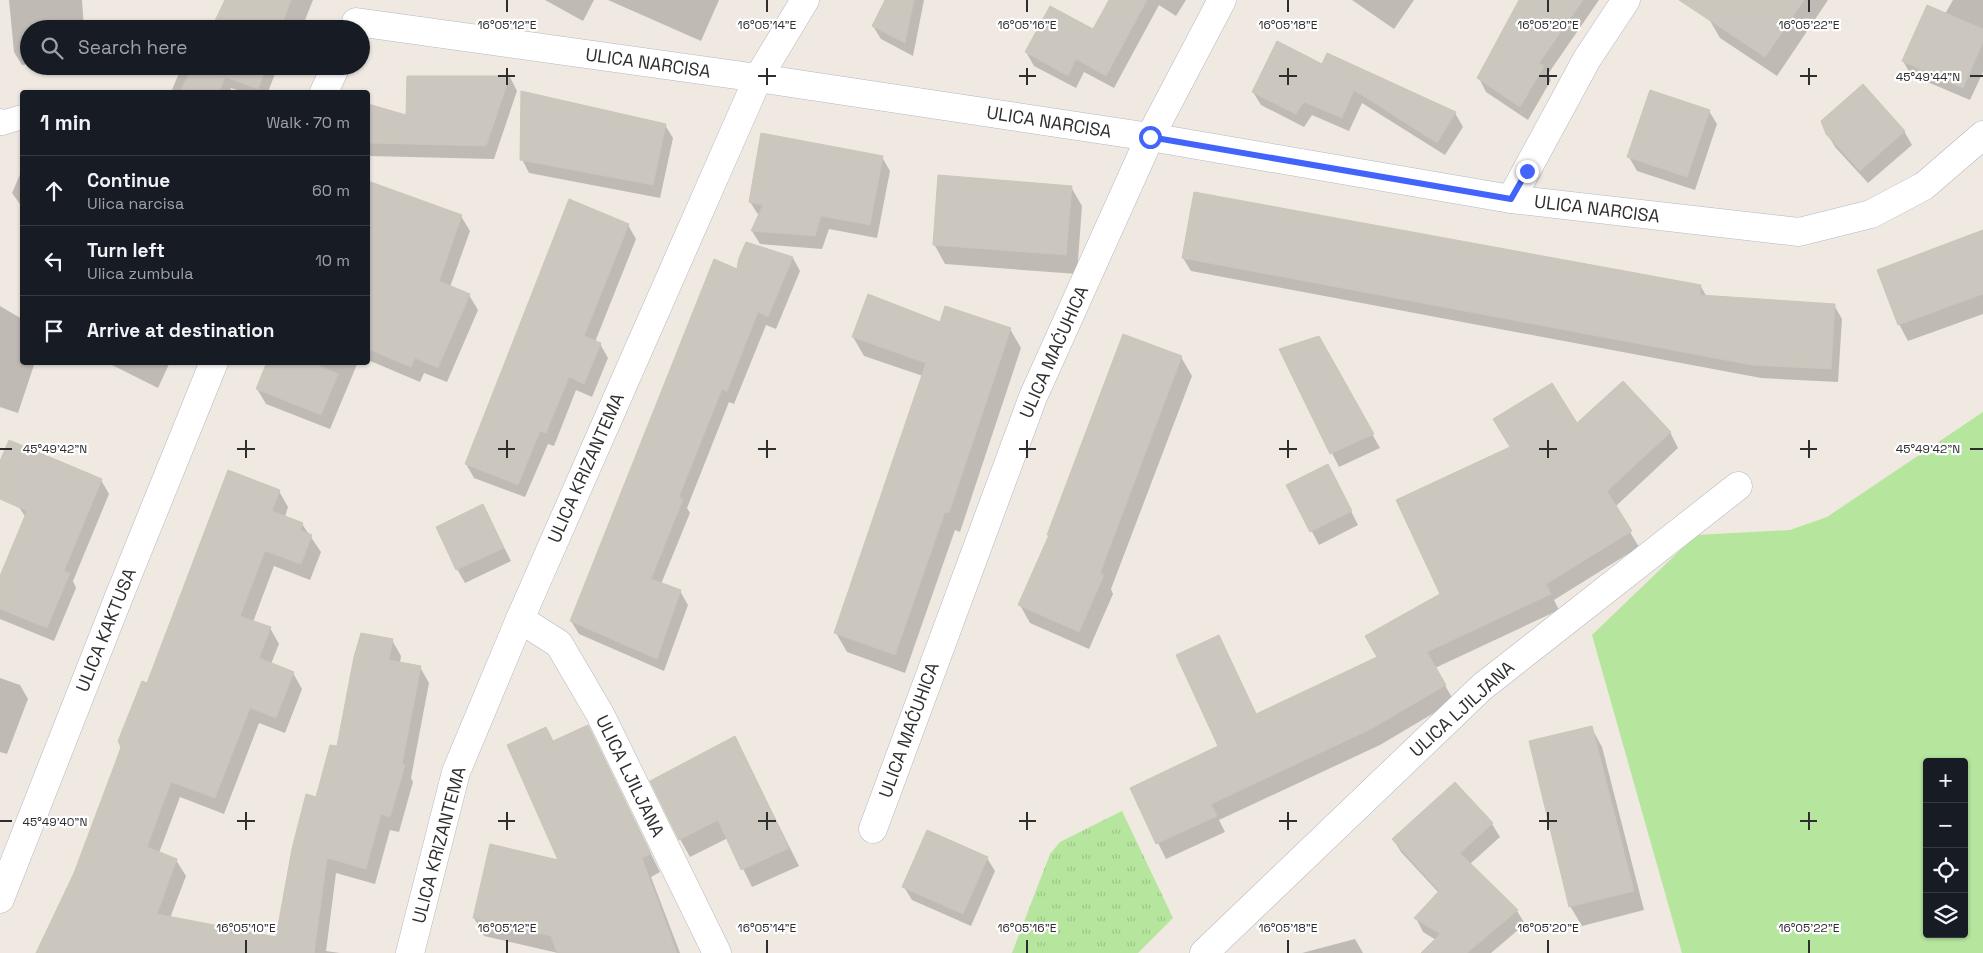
<!DOCTYPE html>
<html lang="en">
<head>
<meta charset="utf-8">
<style>
	body { margin:0; font-family:"Space Grotesk",sans-serif; background:#20242c; color:#f1f3f6 }
	.controls { position:absolute; right:15px; bottom:15px; display:grid; overflow:hidden; border-radius:5px; box-shadow:0 1px 4px #0004 }
	.controls button { width:45px; height:45px; display:grid; place-items:center; padding:0; border:0; border-bottom:1px solid #363941; background:#171b24; color:#f1f3f6; font:25px sans-serif }
	.stop { position:absolute; width:15px; height:15px; margin:-11px; border:4px solid #4264fb; border-radius:50%; background:#fff }
	.stop.end { background:#4264fb; border-color:#fff; box-shadow:0 1px 5px #0008 }
	.list { margin:0; padding:0; list-style:none }
	h2 { display:flex; justify-content:space-between; align-items:center; height:65px; margin:0; padding:0 20px; font-size:21px }
	h2 small { font-size:16px; font-weight:400; color:#9ea1a6 }
	.list li { display:grid; grid-template-columns:32px 1fr auto; gap:15px; align-items:center; box-sizing:border-box; height:70px; padding:0 20px; border-top:1px solid #363941 }
	.list b { display:block; font-size:19px; white-space:nowrap }
	.list p { margin:0; font-size:16px; white-space:nowrap; color:#9ea1a6 }
	.list em { font-size:16px; font-style:normal; color:#9ea1a6 }
	.icon { flex:none; width:28px; height:28px; fill:none; stroke:currentColor; stroke-width:2; stroke-linecap:round; stroke-linejoin:round }
	.map { position:relative; flex:none; width:1983px; height:953px; overflow:hidden }
	.search { position:absolute; background:#171b24; box-shadow:0 1px 4px #0004; left:20px; top:20px; width:350px; height:55px; display:flex; align-items:center; gap:12px; box-sizing:border-box; padding:0 18px; border-radius:28px; color:#9ea1a6; font-size:19px }
	.panel { position:absolute; background:#171b24; box-shadow:0 1px 4px #0004; left:20px; top:90px; width:350px; height:275px; border-radius:5px }
	.map>svg:first-child { display:block }
</style>
</head>
<body>
<div class="map">
<svg width="1983" height="953" viewBox="0 0 1983 953">
	<defs>
		<pattern id="park-tufts" width="24" height="20" patternUnits="userSpaceOnUse" patternTransform="scale(1.25)"><rect width="24" height="20" fill="#b6e59e"/><path d="M3 7l-1-3M5 7V3M7 7l1-3M15 17l-1-3M17 17v-4M19 17l1-3" fill="none" stroke="#9dc588"/></pattern>
	</defs>
	<rect width="100%" height="100%" fill="#efe9e1"/>
	<path fill="#b6e59e" fill-rule="evenodd" d="M 1983,412 L 1983,953 L 1682,953 L 1592,635 L 1696,535 L 1790,530 L 1827,517 ZM 1927,762 L 1964,762 L 1964,934 L 1927,934 Z"/>
	<path fill="url(#park-tufts)" d="M 1122,811 L 1173,918 L 1138,953 L 1012,953 L 1050,854 L 1060,842 Z"/>
	<g fill="#0003">
		<path d="M 9,0 L 82,0 L 84,29 L 29,29 L 29,64 L 22,65 L 14,52 Z"/>
		<path d="M 226,0 L 313,0 L 303,25 L 294,21 L 291,29 L 212,29 Z"/>
		<path d="M 545,0 L 594,0 L 583,21 Z"/>
		<path d="M 608,0 L 719,0 L 701,41 Z"/>
		<path d="M 887,0 L 924,0 L 913,56 L 881,39 L 873,26 Z"/>
		<path d="M 1110,0 L 1186,0 L 1176,16 L 1159,5 L 1114,88 L 1084,72 L 1076,88 L 1034,66 L 1026,52 L 1093,31 Z"/>
		<path d="M 1352,0 L 1414,0 L 1394,29 Z"/>
		<path d="M 1521,0 L 1599,0 L 1548,74 L 1551,80 L 1528,120 L 1486,92 L 1479,78 Z"/>
		<path d="M 1721,0 L 1828,0 L 1777,76 L 1720,38 L 1709,19 Z"/>
		<path d="M 1953,0 L 1983,0 L 1983,72 L 1970,100 L 1911,75 L 1903,61 L 1945,14 Z"/>
		<path d="M 1322,65 L 1455,113 L 1463,127 L 1445,155 L 1362,103 L 1349,131 L 1312,115 L 1304,127 L 1261,105 L 1253,92 Z"/>
		<path d="M 182,66 L 278,66 L 268,92 L 243,92 L 231,88 L 230,92 L 171,92 Z"/>
		<path d="M 409,77 L 510,77 L 517,91 L 494,159 L 368,156 L 368,105 L 407,117 Z"/>
		<path d="M 1709,111 L 1717,124 L 1695,190 L 1637,171 L 1629,157 Z"/>
		<path d="M 665,125 L 673,138 L 660,198 L 529,173 L 522,159 Z"/>
		<path d="M 1904,131 L 1912,145 L 1868,183 L 1835,147 L 1827,133 Z"/>
		<path d="M 882,157 L 890,171 L 877,238 L 829,229 L 822,249 L 760,244 L 752,231 L 759,216 L 750,202 Z"/>
		<path d="M 22,170 L 22,207 L 12,193 Z"/>
		<path d="M 368,183 L 461,216 L 470,231 L 450,287 L 469,295 L 478,310 L 447,382 L 424,373 L 420,382 L 368,360 Z"/>
		<path d="M 1071,187 L 1082,206 L 1077,274 L 945,264 L 934,244 Z"/>
		<path d="M 628,225 L 636,239 L 595,342 L 600,344 L 608,358 L 592,397 L 576,390 L 554,446 L 548,444 L 525,497 L 474,478 L 466,464 Z"/>
		<path d="M 1983,232 L 1983,314 L 1908,341 L 1899,324 Z"/>
		<path d="M 747,243 L 793,258 L 800,271 L 776,329 L 766,325 L 734,404 L 729,402 L 687,508 L 690,513 L 661,584 L 680,591 L 688,605 L 664,671 L 579,634 L 571,621 L 738,270 Z"/>
		<path d="M 1183,258 L 1701,287 L 1707,297 L 1834,305 L 1842,319 L 1838,382 L 1761,378 L 1191,271 Z"/>
		<path d="M 0,306 L 22,319 L 22,362 L 35,362 L 18,413 L 0,407 Z"/>
		<path d="M 941,323 L 1010,329 L 1021,348 L 960,532 L 955,530 L 905,673 L 847,652 L 836,633 L 923,376 L 864,356 L 853,337 Z"/>
		<path d="M 1318,338 L 1380,448 L 1339,467 L 1280,350 Z"/>
		<path d="M 1181,357 L 1192,376 L 1111,589 L 1113,594 L 1089,649 L 1030,623 L 1020,605 L 1049,537 L 1048,535 Z"/>
		<path d="M 106,362 L 170,362 L 158,388 Z"/>
		<path d="M 268,362 L 358,362 L 330,429 L 266,404 L 257,389 Z"/>
		<path d="M 1670,432 L 1678,448 L 1615,507 L 1639,547 L 1554,600 L 1559,610 L 1435,668 L 1454,701 L 1380,745 L 1219,820 L 1225,832 L 1166,859 L 1158,843 L 1220,747 L 1219,637 L 1257,715 L 1379,658 L 1442,594 Z"/>
		<path d="M 1335,479 L 1358,525 L 1319,545 L 1288,486 Z"/>
		<path d="M 101,480 L 109,494 L 73,581 L 76,588 L 54,641 L 0,619 L 0,580 L 26,518 L 19,507 Z"/>
		<path d="M 279,491 L 288,507 L 285,517 L 302,524 L 321,552 L 310,580 L 274,566 L 253,622 L 270,628 L 279,644 L 271,664 L 293,673 L 302,689 L 285,733 L 259,723 L 224,814 L 180,797 L 159,853 L 176,860 L 186,876 L 170,918 L 277,938 L 316,798 L 338,748 L 392,640 L 401,656 L 400,663 L 420,667 L 429,683 L 411,778 L 413,782 L 399,832 L 390,830 L 375,884 L 336,873 L 326,951 L 340,953 L 40,953 L 76,874 L 148,685 Z"/>
		<path d="M 483,506 L 511,561 L 465,583 L 457,569 Z"/>
		<path d="M 0,678 L 20,685 L 28,699 L 7,754 L 0,752 Z"/>
		<path d="M 587,726 L 660,872 L 651,877 L 680,953 L 558,953 L 484,936 L 474,918 L 561,862 L 553,742 Z"/>
		<path d="M 1591,727 L 1602,747 L 1644,910 L 1582,926 L 1570,906 Z"/>
		<path d="M 735,737 L 799,866 L 752,887 L 728,838 L 690,857 L 680,839 Z"/>
		<path d="M 1455,783 L 1492,824 L 1500,837 L 1470,864 L 1517,911 L 1525,924 L 1491,953 L 1428,953 L 1436,940 L 1423,932 L 1416,918 L 1439,893 L 1401,852 L 1393,839 Z"/>
		<path d="M 987,858 L 995,871 L 971,926 L 912,900 L 904,887 Z"/>
		<path d="M 1355,939 L 1363,953 L 1302,953 Z"/>
	</g>
	<g fill="#cbc7bf" stroke="#cbc5ba">
		<path d="M 225,0 L 291,0 L 280,29 L 211,29 Z"/>
		<path d="M 885,0 L 914,0 L 905,43 L 872,26 Z"/>
		<path d="M 1109,0 L 1147,0 L 1106,76 L 1076,59 L 1068,76 L 1025,52 L 1050,6 L 1093,29 Z"/>
		<path d="M 1519,0 L 1583,0 L 1539,63 L 1544,66 L 1520,107 L 1477,78 Z"/>
		<path d="M 1679,0 L 1804,0 L 1765,57 Z"/>
		<path d="M 1927,5 L 1983,29 L 1983,42 L 1963,88 L 1902,61 Z"/>
		<path d="M 1277,41 L 1322,64 L 1327,53 L 1456,112 L 1437,143 L 1354,90 L 1342,118 L 1304,102 L 1296,114 L 1252,92 Z"/>
		<path d="M 193,66 L 267,66 L 258,89 L 225,77 L 219,92 L 180,92 Z"/>
		<path d="M 407,76 L 510,76 L 486,146 L 368,143 L 368,104 L 406,115 Z"/>
		<path d="M 1863,84 L 1905,131 L 1860,171 L 1826,134 L 1821,121 Z"/>
		<path d="M 1650,90 L 1710,110 L 1687,177 L 1627,157 Z"/>
		<path d="M 521,91 L 666,124 L 653,185 L 520,160 Z"/>
		<path d="M 761,133 L 883,156 L 870,225 L 821,216 L 815,236 L 751,231 L 763,205 L 749,202 Z"/>
		<path d="M 938,175 L 1072,186 L 1066,255 L 933,245 Z"/>
		<path d="M 368,181 L 462,215 L 439,281 L 470,294 L 438,368 L 415,358 L 411,367 L 368,349 Z"/>
		<path d="M 1194,192 L 1701,285 L 1700,295 L 1835,304 L 1831,369 L 1752,365 L 1182,258 Z"/>
		<path d="M 569,199 L 629,224 L 584,336 L 601,343 L 584,384 L 569,377 L 546,433 L 540,431 L 518,485 L 465,464 Z"/>
		<path d="M 1983,230 L 1983,294 L 1898,325 L 1877,270 Z"/>
		<path d="M 746,242 L 793,257 L 768,317 L 758,312 L 727,391 L 722,389 L 679,497 L 683,499 L 651,579 L 681,590 L 657,659 L 570,621 L 714,259 L 737,269 L 739,258 Z"/>
		<path d="M 868,294 L 940,322 L 945,306 L 1011,328 L 949,513 L 945,512 L 895,655 L 834,633 L 926,363 L 852,337 Z"/>
		<path d="M 1123,334 L 1182,356 L 1100,573 L 1104,575 L 1079,632 L 1018,605 L 1049,535 L 1047,535 Z"/>
		<path d="M 1319,336 L 1374,434 L 1330,454 L 1279,349 Z"/>
		<path d="M 267,362 L 311,362 L 338,374 L 321,415 L 256,389 Z"/>
		<path d="M 1623,381 L 1671,432 L 1607,491 L 1632,531 L 1546,584 L 1551,594 L 1427,652 L 1446,685 L 1371,729 L 1211,804 L 1217,816 L 1156,844 L 1130,788 L 1218,746 L 1176,655 L 1219,635 L 1256,714 L 1377,657 L 1365,636 L 1440,594 L 1396,500 L 1510,447 L 1493,419 L 1552,383 L 1577,423 Z"/>
		<path d="M 9,440 L 102,479 L 64,571 L 70,573 L 47,628 L 0,609 L 0,576 L 27,511 L 0,499 L 0,461 Z"/>
		<path d="M 1328,464 L 1352,511 L 1310,532 L 1286,485 Z"/>
		<path d="M 228,470 L 280,490 L 272,511 L 303,523 L 300,530 L 312,535 L 301,564 L 265,551 L 240,616 L 271,627 L 259,658 L 294,672 L 276,718 L 250,708 L 215,798 L 171,782 L 147,847 L 177,859 L 157,914 L 276,937 L 292,849 L 306,794 L 316,797 L 330,745 L 337,746 L 354,657 L 361,633 L 393,639 L 389,660 L 421,666 L 402,764 L 405,765 L 390,817 L 381,814 L 366,869 L 327,858 L 314,953 L 36,953 L 74,873 L 116,761 L 121,747 L 118,741 L 142,681 L 147,683 Z"/>
		<path d="M 483,504 L 504,548 L 456,570 L 436,527 Z"/>
		<path d="M 588,725 L 651,854 L 642,858 L 677,953 L 557,953 L 551,936 L 473,918 L 490,844 L 558,860 L 507,745 L 546,727 L 553,741 Z"/>
		<path d="M 1592,726 L 1634,891 L 1569,907 L 1529,741 Z"/>
		<path d="M 735,736 L 789,848 L 741,870 L 718,820 L 679,840 L 650,781 Z"/>
		<path d="M 1455,782 L 1493,823 L 1460,853 L 1518,910 L 1467,953 L 1421,953 L 1440,934 L 1414,918 L 1439,891 L 1392,839 Z"/>
		<path d="M 927,830 L 988,857 L 963,914 L 902,887 Z"/>
	</g>
	<g fill="none" stroke-linecap="round" stroke-linejoin="round">
		<g stroke="#b4b7c1" stroke-width="25">
			<path id="service" d="M 0,121 L 2,123 L 22,117"/>
		</g>
		<g stroke="#b4b7c1" stroke-width="29">
			<g id="minor">
				<path d="M 356,22 L 758,78 L 1150,137 L 1511,199 L 1799,232 L 1871,214 L 1924,186 L 1983,135"/>
				<path d="M 324,92 L 336,66"/>
				<path d="M 1511,199 L 1587,59 L 1626,0"/>
				<path d="M 520,619 L 559,644 L 600,714 L 717,953"/>
				<path d="M 873,829 L 1033,397 L 1150,137 L 1222,0"/>
				<path d="M 0,899 L 118,599 L 214,362"/>
				<path d="M 410,953 L 456,772 L 520,619 L 758,78 L 805,0"/>
				<path d="M 1204,953 L 1482,687 L 1738,486"/>
			</g>
		</g>
		<use href="#service" stroke="#fff" stroke-width="24"/>
		<use href="#minor" stroke="#fff" stroke-width="28"/>
	</g>
	<g fill="none" stroke-linecap="round" stroke-linejoin="round">
		<path stroke="#4264fb" stroke-width="6" d="M 1150,137 L 1511,199 L 1527,171"/>
	</g>
	<path fill="none" stroke="#2e2e2e" stroke-width="2" d="M 507,0 L 507,12M 767,0 L 767,12M 1027,0 L 1027,12M 1288,0 L 1288,12M 1548,0 L 1548,12M 1809,0 L 1809,12M 507,68 L 507,85M 767,68 L 767,85M 1027,68 L 1027,85M 1288,68 L 1288,85M 1548,68 L 1548,85M 1809,68 L 1809,85M 498,76 L 515,76M 758,76 L 776,76M 1019,76 L 1036,76M 1279,76 L 1297,76M 1539,76 L 1557,76M 1800,76 L 1817,76M 1970,76 L 1983,76M 246,440 L 246,458M 507,440 L 507,458M 767,440 L 767,458M 1027,440 L 1027,458M 1288,440 L 1288,458M 1548,440 L 1548,458M 1809,440 L 1809,458M 0,449 L 12,449M 237,449 L 255,449M 498,449 L 515,449M 758,449 L 776,449M 1019,449 L 1036,449M 1279,449 L 1297,449M 1539,449 L 1557,449M 1800,449 L 1817,449M 1970,449 L 1983,449M 246,812 L 246,830M 507,812 L 507,830M 767,812 L 767,830M 1027,812 L 1027,830M 1288,812 L 1288,830M 1548,812 L 1548,830M 1809,812 L 1809,830M 0,821 L 12,821M 237,821 L 255,821M 498,821 L 515,821M 758,821 L 776,821M 1019,821 L 1036,821M 1279,821 L 1297,821M 1539,821 L 1557,821M 1800,821 L 1817,821M 246,940 L 246,953M 507,940 L 507,953M 767,940 L 767,953M 1027,940 L 1027,953M 1288,940 L 1288,953M 1548,940 L 1548,953M 1809,940 L 1809,953"/>
	<g text-anchor="middle" stroke-width="4.5" stroke-linejoin="round" paint-order="stroke">
		<g font-size="18" fill="#2e2e2e" stroke="#fff">
			<text transform="translate(648 63) rotate(8)" y="6">ULICA NARCISA</text>
			<text transform="translate(1049 122) rotate(9)" y="6">ULICA NARCISA</text>
			<text transform="translate(1597 209) rotate(7)" y="6">ULICA NARCISA</text>
			<text transform="translate(1054 352) rotate(-66)" y="6">ULICA MAĆUHICA</text>
			<text transform="translate(586 468) rotate(-66)" y="6">ULICA KRIZANTEMA</text>
			<text transform="translate(106 630) rotate(-68)" y="6">ULICA KAKTUSA</text>
			<text transform="translate(1462 709) rotate(-42)" y="6">ULICA LJILJANA</text>
			<text transform="translate(909 730) rotate(-70)" y="6">ULICA MAĆUHICA</text>
			<text transform="translate(630 776) rotate(64)" y="6">ULICA LJILJANA</text>
			<text transform="translate(439 845) rotate(-75)" y="6">ULICA KRIZANTEMA</text>
		</g>
	</g>
	<g font-size="12" text-anchor="middle" fill="#2e2e2e" stroke="#fff" stroke-width="4.5" stroke-linejoin="round" paint-order="stroke">
		<text x="507" y="29">16°05'12"E</text>
		<text x="767" y="29">16°05'14"E</text>
		<text x="1027" y="29">16°05'16"E</text>
		<text x="1288" y="29">16°05'18"E</text>
		<text x="1548" y="29">16°05'20"E</text>
		<text x="1809" y="29">16°05'22"E</text>
		<text x="1928" y="81">45°49'44"N</text>
		<text x="55" y="453">45°49'42"N</text>
		<text x="1928" y="453">45°49'42"N</text>
		<text x="55" y="826">45°49'40"N</text>
		<text x="246" y="932">16°05'10"E</text>
		<text x="507" y="932">16°05'12"E</text>
		<text x="767" y="932">16°05'14"E</text>
		<text x="1027" y="932">16°05'16"E</text>
		<text x="1288" y="932">16°05'18"E</text>
		<text x="1548" y="932">16°05'20"E</text>
		<text x="1809" y="932">16°05'22"E</text>
	</g>
</svg>
<div class="controls">
<button>+</button>
<button>−</button>
<button><svg class="icon" aria-label="locate" viewBox="0 0 24 24"><circle cx="12" cy="12" r="6"/><path d="M12 2v4M12 18v4M2 12h4M18 12h4"/></svg></button>
<button><svg class="icon" aria-label="layers" viewBox="0 0 24 24"><path d="M12 4l9 5-9 5-9-5zM3 14l9 5 9-5"/></svg></button>
</div>
<div class="stop" style="left:1150px;top:137px"></div>
<div class="stop end" style="left:1527px;top:171px"></div>
<div class="search"><svg class="icon" aria-label="search" viewBox="0 0 24 24"><circle cx="10" cy="10" r="6"/><path d="M15 15l6 6"/></svg>Search here</div>
<section class="panel">
<h2>1 min<small>Walk · 70 m</small></h2>
<ul class="list">
<li><svg class="icon" aria-label="ahead" viewBox="0 0 24 24"><path d="M12 20V5M6 11l6-6 6 6"/></svg><div><b>Continue</b><p>Ulica narcisa</p></div><em>60 m</em></li>
<li><svg class="icon" aria-label="left" viewBox="0 0 24 24"><path d="M17 20v-9H6M10 6l-5 5 5 5"/></svg><div><b>Turn left</b><p>Ulica zumbula</p></div><em>10 m</em></li>
<li><svg class="icon" aria-label="arrive" viewBox="0 0 24 24"><path d="M6 21V4h12l-3 4 3 4H6"/></svg><div><b>Arrive at destination</b></div></li>
</ul>
</section>
</div>
</body>
</html>
